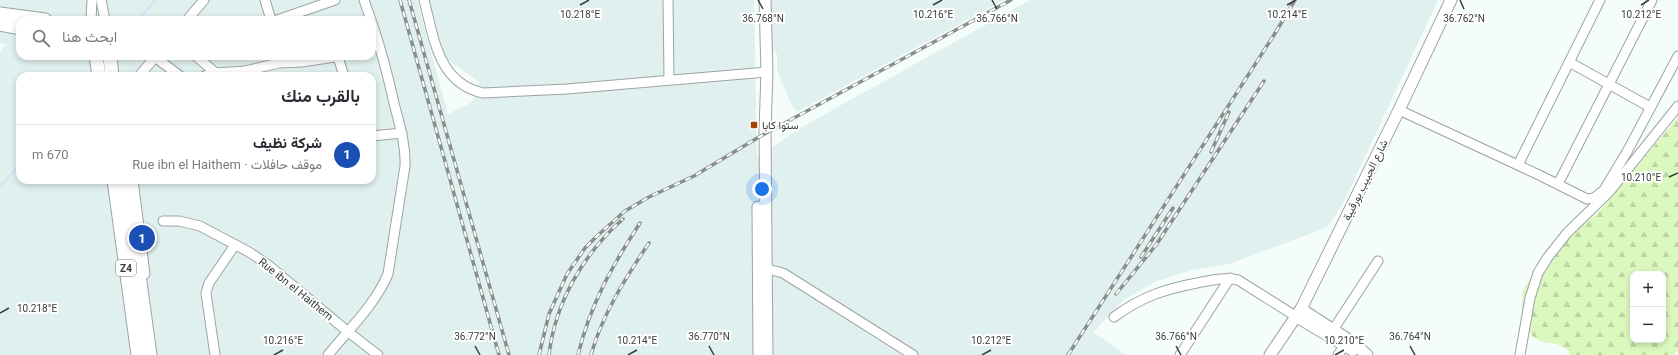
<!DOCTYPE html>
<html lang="ar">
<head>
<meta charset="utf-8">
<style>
	body { margin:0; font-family:Roboto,Vazirmatn,sans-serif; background:#f7f7f7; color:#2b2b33; direction:rtl }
	.controls { position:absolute; right:12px; bottom:12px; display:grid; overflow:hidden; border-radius:8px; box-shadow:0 2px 6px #0003 }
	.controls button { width:36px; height:36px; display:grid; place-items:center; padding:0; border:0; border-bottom:1px solid #e1e1e2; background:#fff; color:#2b2b33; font:20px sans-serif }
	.you { position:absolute; left:762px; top:189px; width:14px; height:14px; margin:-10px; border:3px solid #fff; border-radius:50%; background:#1a73e8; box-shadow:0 0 0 6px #1a73e833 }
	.badge { display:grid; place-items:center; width:26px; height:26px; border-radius:50%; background:#ea580c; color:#fff; font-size:13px; font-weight:700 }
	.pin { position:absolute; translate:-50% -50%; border:2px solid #fff; box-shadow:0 1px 4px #0006 }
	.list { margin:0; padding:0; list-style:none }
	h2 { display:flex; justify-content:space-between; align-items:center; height:52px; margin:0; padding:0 16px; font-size:17px }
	h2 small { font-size:13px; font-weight:400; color:#7c7c81 }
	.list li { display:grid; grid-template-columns:26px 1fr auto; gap:12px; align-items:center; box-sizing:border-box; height:60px; padding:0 16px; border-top:1px solid #e1e1e2 }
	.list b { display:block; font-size:15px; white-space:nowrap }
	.list p { margin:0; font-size:13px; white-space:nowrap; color:#7c7c81 }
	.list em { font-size:13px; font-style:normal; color:#7c7c81 }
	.icon { flex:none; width:22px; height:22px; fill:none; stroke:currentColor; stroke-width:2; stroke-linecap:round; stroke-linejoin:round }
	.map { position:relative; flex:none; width:1678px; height:355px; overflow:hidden; direction:ltr }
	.search { position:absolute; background:#fff; box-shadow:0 2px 6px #0003; left:16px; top:16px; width:360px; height:44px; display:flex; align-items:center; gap:10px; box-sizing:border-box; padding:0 14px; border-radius:12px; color:#7c7c81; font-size:15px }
	.panel { position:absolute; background:#fff; box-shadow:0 2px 6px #0003; left:16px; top:72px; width:360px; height:112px; border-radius:12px; direction:rtl }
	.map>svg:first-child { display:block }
</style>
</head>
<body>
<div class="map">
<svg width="1678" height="355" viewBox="0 0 1678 355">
	<defs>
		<pattern id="forest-firs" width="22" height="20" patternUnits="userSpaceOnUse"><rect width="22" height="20" fill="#dbf8be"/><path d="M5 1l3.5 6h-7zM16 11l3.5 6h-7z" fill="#bdd6a4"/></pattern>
	</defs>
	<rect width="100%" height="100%" fill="#f5fdfb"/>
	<g fill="#dff0ee" fill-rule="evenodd">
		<path d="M 0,0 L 417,0 L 448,114 L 472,102 L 479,82 L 445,58 L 429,0 L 754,0 L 757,158 L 800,128 L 1030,0 L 1438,0 L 1343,204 L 1326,228 L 1229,264 L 1193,270 L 1157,281 L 1125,299 L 1093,332 L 1126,355 L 0,355 L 0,51 L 6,44 L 0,43 ZM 20,20 L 372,20 L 372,56 L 20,56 ZM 20,76 L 372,76 L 372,180 L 20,180 Z"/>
		<path d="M 771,0 L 1004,0 L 797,112 L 792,106 L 777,71 L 777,54 L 772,50 Z"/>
	</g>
	<path fill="url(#forest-firs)" fill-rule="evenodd" d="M 1678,117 L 1678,351 L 1673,355 L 1569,355 L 1569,351 L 1557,344 L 1543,342 L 1534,338 L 1522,323 L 1523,290 L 1547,252 L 1599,212 ZM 1633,274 L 1663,274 L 1663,340 L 1633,340 Z"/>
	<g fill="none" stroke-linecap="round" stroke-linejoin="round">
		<g stroke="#cee5f8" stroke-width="2">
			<path d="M 139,20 L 155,0"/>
			<path d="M 0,187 L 20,164"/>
		</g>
		<g stroke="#9ca4a3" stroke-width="11">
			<g id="minor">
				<path d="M 101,0 L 105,20"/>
				<path d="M 265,0 L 271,20"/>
				<path d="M 364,0 L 371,20"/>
				<path d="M 424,0 C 434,38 438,83 483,93 L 567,89 L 767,72"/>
				<path d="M 668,0 L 669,79"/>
				<path d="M 91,20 L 92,0"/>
				<path d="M 187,20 L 204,0"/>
				<path d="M 277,20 L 335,0"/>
				<path d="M 196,56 L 218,75"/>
				<path d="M 155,57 L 180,76"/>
				<path d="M 338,57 L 344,76"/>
				<path d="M 1569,62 L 1650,107"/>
				<path d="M 139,76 L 156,56"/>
				<path d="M 204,76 L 215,73 L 245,71 L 279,63 L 302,62 L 341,56"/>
				<path d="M 1399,110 L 1537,174 L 1587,199 L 1594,198 L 1604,190 L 1628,150 L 1678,56"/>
				<path d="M 372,136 L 402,133"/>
				<path d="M 1518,165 L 1600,0"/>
				<path d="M 133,180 L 145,274"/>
				<path d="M 1558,184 L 1652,0"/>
				<path d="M 163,221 L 179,221 L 200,226 L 249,252 L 267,264 L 347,331 L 378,355"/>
				<path d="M 760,270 L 771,270 L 783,273 L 913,355"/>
				<path d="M 1114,317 C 1141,297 1165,289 1197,283 C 1211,280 1224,277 1238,280 L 1297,317"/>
				<path d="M 1333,330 L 1378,261"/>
				<path d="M 215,355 L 206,293 L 209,283 L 235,245"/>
				<path d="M 328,355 C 349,329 375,305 388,274 L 405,166 C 406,145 399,123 394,103 C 388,76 381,49 372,23"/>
				<path d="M 1180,355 L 1230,278"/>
				<path d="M 1338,355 L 1344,346"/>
				<path d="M 1520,355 L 1530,298 L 1538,273 L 1548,257 L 1567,233 L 1610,191 L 1678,106"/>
			</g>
		</g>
		<g stroke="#9ca4a3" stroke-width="13">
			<g id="major">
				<path d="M 765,0 L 767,72 L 765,130 L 767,355"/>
				<path d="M 758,207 L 759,355"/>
				<path d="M 1301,309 L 1352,342 L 1367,355"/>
				<path d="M 1297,317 L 1349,348 L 1353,350"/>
				<path d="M 1270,355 L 1301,309 L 1399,110 L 1451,0"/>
			</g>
		</g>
		<g stroke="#9ca4a3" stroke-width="15">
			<g id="highway">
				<path d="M 0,14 L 45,20"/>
				<path d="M 0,24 L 20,28"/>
				<path d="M 96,56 L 99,76"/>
				<path d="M 110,56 L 112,76"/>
				<path d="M 114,180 L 138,355"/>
				<path d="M 126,180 L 150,355"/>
			</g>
		</g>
		<use href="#minor" stroke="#fff" stroke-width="9"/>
		<use href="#major" stroke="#fff" stroke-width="11"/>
		<use href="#highway" stroke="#fff" stroke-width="13"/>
		<g stroke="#888e8d" stroke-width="3.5">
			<g id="rail">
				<path d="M 400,0 L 499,355"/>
				<path d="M 409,0 L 509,355"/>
				<path d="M 1211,152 L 1229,112"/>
				<path d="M 1141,257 L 1173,208"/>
				<path d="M 1116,294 L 1156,245 L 1264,81"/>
				<path d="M 539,355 L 549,314 L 567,274 L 585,248 L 597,236 L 625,211 L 649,197 L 694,176 L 759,137 L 1011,0"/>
				<path d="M 549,355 C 555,303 583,254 623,219"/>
				<path d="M 578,355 C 590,305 612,266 640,223"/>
				<path d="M 591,355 C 602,315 626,277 649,243"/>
				<path d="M 1068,355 L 1274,35 L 1295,0"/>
			</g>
		</g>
		<use href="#rail" stroke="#fff" stroke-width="2" stroke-dasharray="6" stroke-linecap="butt"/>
	</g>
	<path fill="none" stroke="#393d3c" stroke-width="1.5" d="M 758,0 L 763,9M 992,0 L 997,9M 1460,0 L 1464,9M 580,5 L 589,0M 933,5 L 942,0M 1287,5 L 1296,0M 1641,5 L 1649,0M 1669,177 L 1678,173M 0,313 L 9,308M 475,346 L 480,355M 709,346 L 714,355M 1176,346 L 1181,355M 1410,346 L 1415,355M 274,355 L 283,350M 628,355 L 637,350M 982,355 L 991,350M 1335,355 L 1344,350"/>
	<rect fill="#a64406" stroke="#fff" stroke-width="1.5" x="750" y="121" width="8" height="8" rx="2"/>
	<g text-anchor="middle" stroke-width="4" stroke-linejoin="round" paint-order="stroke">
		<rect fill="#fff" stroke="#747776" stroke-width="1" x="116" y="260" width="20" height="16" rx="3"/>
		<g font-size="10" font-weight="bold" fill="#393d3c">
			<text x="126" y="272">Z4</text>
		</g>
		<g font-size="11" fill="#393d3c" stroke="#fff" text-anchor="start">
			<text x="762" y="129">ستوا كابا</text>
		</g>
		<g font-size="11" fill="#393d3c" stroke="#fff">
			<text transform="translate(1365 180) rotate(-64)" y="4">شارع الحبيب بورقيبة</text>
			<text transform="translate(296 289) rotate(39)" y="4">Rue ibn el Haithem</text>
		</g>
	</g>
	<g font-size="10" text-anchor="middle" fill="#393d3c" stroke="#fff" stroke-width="4" stroke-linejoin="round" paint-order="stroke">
		<text x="580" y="18">10.218°E</text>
		<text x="933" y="18">10.216°E</text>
		<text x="1287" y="18">10.214°E</text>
		<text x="1641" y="18">10.212°E</text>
		<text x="997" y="22">36.766°N</text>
		<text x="763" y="22">36.768°N</text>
		<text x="1464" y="22">36.762°N</text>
		<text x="1641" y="181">10.210°E</text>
		<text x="37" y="312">10.218°E</text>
		<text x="475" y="340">36.772°N</text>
		<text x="709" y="340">36.770°N</text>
		<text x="1176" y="340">36.766°N</text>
		<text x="1410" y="340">36.764°N</text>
		<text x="283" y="344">10.216°E</text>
		<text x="637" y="344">10.214°E</text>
		<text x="991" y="344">10.212°E</text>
		<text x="1344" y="344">10.210°E</text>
	</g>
</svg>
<div class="controls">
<button>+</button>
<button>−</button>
</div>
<div class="you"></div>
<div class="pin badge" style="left:142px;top:238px;background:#1a4fb4">1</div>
<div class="search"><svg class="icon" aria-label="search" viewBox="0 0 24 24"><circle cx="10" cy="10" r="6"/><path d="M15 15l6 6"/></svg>ابحث هنا</div>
<section class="panel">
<h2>بالقرب منك<small></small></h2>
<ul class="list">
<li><span class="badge" style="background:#1a4fb4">1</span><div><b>شركة نظيف</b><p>موقف حافلات · Rue ibn el Haithem</p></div><em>670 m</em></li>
</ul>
</section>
</div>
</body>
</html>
